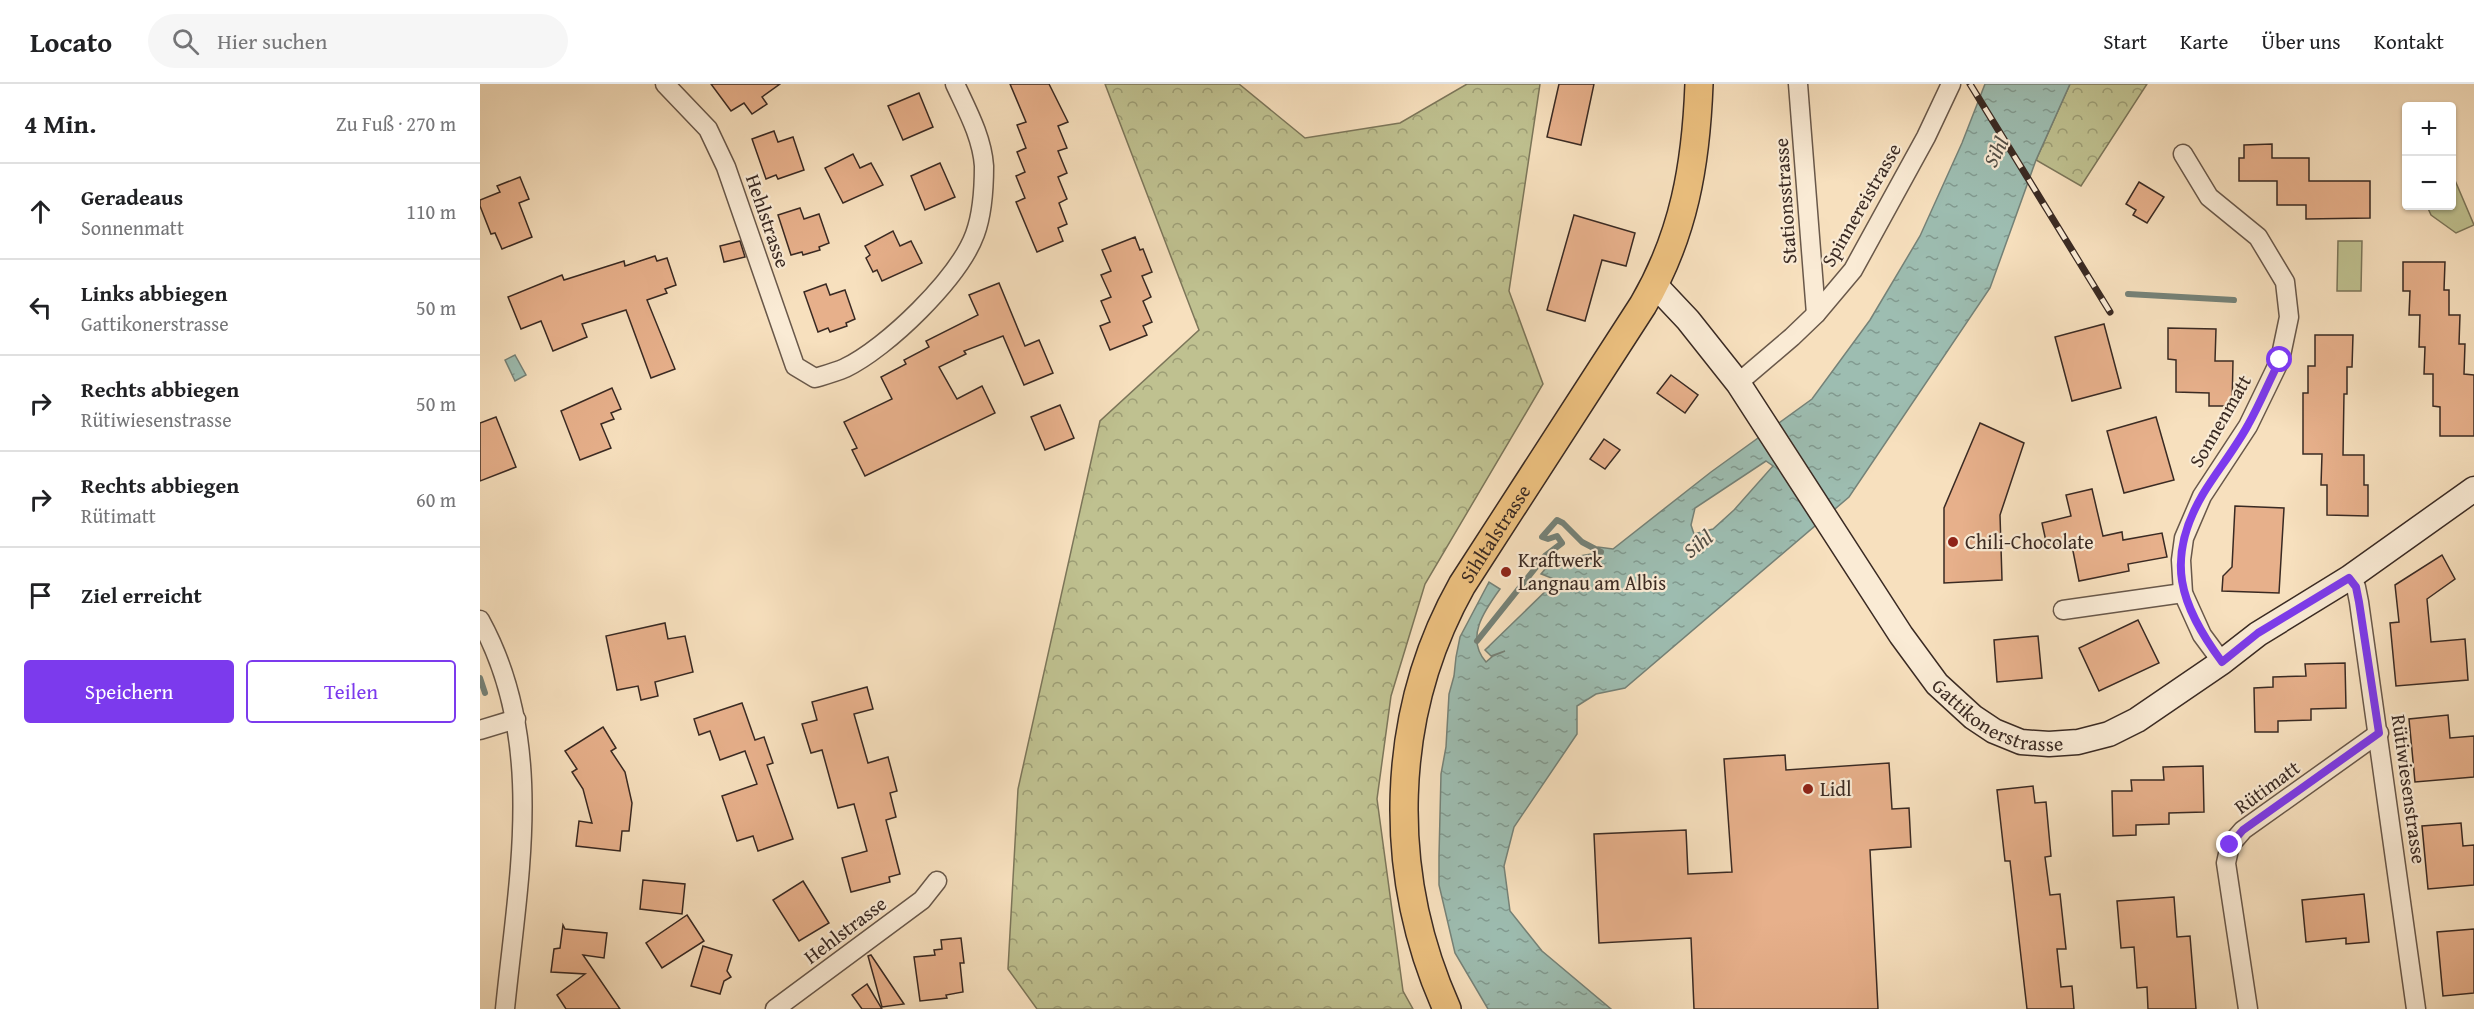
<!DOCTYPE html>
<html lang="de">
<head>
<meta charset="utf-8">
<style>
	body { margin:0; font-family:"Gentium Book Plus",serif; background:#f6f6f6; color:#202124 }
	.controls { position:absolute; right:18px; top:18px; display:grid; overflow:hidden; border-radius:6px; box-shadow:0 2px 4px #0004 }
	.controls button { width:54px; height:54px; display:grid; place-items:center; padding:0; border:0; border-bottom:2px solid #e0e0e0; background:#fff; color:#202124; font:30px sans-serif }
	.stop { position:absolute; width:18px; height:18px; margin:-14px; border:4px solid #7c3aed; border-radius:50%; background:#fff }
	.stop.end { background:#7c3aed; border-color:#fff; box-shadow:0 2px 6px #0008 }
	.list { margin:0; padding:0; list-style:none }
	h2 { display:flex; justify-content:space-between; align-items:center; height:78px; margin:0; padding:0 24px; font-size:26px }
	h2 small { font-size:20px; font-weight:400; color:#757577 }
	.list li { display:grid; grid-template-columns:39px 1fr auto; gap:18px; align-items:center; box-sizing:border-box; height:96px; padding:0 24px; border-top:2px solid #e0e0e0 }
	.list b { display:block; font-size:22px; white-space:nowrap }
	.list p { margin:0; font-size:20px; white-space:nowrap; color:#757577 }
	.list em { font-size:20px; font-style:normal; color:#757577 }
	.actions { display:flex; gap:12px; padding:18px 24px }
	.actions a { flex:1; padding:14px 0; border:2px solid #7c3aed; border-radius:6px; text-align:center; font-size:21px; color:#7c3aed }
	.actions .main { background:#7c3aed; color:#fff }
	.icon { flex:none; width:33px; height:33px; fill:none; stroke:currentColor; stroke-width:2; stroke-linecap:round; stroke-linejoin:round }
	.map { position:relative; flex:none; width:1994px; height:925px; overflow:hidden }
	header { display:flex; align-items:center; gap:36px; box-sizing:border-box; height:84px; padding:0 30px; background:#fff; border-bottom:2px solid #e0e0e0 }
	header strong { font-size:28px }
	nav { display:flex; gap:33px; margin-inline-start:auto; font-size:21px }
	.search { width:420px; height:54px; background:#f6f6f6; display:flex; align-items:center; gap:15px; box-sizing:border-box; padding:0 21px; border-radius:33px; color:#757577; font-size:22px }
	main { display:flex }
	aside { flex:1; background:#fff }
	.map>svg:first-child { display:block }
</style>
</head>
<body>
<header>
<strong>Locato</strong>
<div class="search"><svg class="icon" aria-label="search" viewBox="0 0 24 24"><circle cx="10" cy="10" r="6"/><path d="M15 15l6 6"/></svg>Hier suchen</div>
<nav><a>Start</a><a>Karte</a><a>Über uns</a><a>Kontakt</a></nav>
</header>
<main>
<aside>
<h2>4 Min.<small>Zu Fuß · 270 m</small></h2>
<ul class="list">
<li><svg class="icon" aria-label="ahead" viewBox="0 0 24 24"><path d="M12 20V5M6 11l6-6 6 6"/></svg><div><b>Geradeaus</b><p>Sonnenmatt</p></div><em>110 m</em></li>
<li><svg class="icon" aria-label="left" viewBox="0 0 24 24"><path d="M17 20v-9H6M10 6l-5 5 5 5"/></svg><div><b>Links abbiegen</b><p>Gattikonerstrasse</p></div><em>50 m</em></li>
<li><svg class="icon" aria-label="right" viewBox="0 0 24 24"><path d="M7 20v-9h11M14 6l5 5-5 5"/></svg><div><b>Rechts abbiegen</b><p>Rütiwiesenstrasse</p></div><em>50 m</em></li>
<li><svg class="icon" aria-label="right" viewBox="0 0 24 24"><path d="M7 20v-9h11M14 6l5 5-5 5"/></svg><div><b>Rechts abbiegen</b><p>Rütimatt</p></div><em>60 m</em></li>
<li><svg class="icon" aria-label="arrive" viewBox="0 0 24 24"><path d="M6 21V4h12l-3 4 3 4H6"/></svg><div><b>Ziel erreicht</b></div></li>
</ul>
<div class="actions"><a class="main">Speichern</a><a>Teilen</a></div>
</aside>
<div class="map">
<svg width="1994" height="925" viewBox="0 0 1994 925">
	<defs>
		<pattern id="forest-crowns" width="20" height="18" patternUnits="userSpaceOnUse" patternTransform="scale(1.5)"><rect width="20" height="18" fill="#bfc190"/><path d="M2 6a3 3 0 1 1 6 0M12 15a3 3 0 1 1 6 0" fill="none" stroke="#9c9d75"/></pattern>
		<pattern id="water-ripples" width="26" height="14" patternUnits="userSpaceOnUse" patternTransform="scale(1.5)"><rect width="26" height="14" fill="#9dbdb1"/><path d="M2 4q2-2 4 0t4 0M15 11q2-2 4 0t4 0" fill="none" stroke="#819a90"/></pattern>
	</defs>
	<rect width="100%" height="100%" fill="#f7e0be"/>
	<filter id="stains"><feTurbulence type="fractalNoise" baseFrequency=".00333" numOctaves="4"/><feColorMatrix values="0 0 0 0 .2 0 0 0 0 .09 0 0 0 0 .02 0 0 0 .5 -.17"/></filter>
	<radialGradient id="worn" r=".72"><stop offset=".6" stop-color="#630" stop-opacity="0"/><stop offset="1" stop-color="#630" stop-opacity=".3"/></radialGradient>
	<g fill="#bfc190" stroke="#7c765a" stroke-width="1.5">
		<path d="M 1974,94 L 1994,141 L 1976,149 L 1951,131 L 1947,122 L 1972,122 L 1972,95 Z"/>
		<path d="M 1858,157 L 1882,157 L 1881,207 L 1857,207 Z"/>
	</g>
	<g fill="url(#forest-crowns)" stroke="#7c765a" stroke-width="1.5">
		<path d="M 625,0 L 759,0 L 825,54 L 920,39 L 987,0 L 1060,0 L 1029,207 L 1063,300 L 945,500 L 911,612 L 897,715 L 923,907 L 933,925 L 557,925 L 528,885 L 538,705 L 620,337 L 719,246 Z"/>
		<path d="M 1590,0 L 1667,0 L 1601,102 L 1556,76 Z"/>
	</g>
	<g fill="url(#water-ripples)" stroke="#758278" stroke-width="1.5" fill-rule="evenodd">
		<path d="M 1505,0 L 1590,0 L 1556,76 L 1510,204 L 1369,413 L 1145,604 L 1116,610 L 1097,622 L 1097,650 L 1034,743 L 1024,782 L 1030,827 L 1062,867 L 1131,925 L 1008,925 L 975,869 L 959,801 L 959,772 L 961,690 L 966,663 L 969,610 L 974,592 L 976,573 L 980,553 L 1009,498 L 1020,505 C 1004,527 985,554 1006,578 L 1013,572 L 1025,567 L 1011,572 L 1005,566 L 1075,498 L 1074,495 L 1061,490 L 1072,477 L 1111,470 L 1118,463 L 1133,465 L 1231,388 L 1332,315 L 1390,236 L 1440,152 L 1482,59 ZM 1286,377 L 1293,382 L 1254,426 L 1233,445 L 1214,450 L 1211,441 L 1215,424 Z"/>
		<path d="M 35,271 L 46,291 L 35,297 L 25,276 Z"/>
	</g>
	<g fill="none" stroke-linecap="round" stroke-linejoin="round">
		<g stroke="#758278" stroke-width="6">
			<path d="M 1648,210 L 1754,216"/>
			<path d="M 997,557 L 1065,472 L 1082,459 L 1077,452 L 1068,455 L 1062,453 L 1077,436 L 1083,439 L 1102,458 L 1121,468"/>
			<path d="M 0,594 L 5,609"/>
		</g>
	</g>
	<g fill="#e7b08b" stroke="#3a2a23" stroke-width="1.5">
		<path d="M 231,0 L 300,0 L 282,13 L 287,20 L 272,30 L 264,19 L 251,27 Z"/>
		<path d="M 530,0 L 569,0 L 588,38 L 578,42 L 587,64 L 578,67 L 587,89 L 578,93 L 587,115 L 579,119 L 587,140 L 578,144 L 583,157 L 557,168 L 536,118 L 545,114 L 536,92 L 545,88 L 537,68 L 546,64 L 537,41 L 546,38 Z"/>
		<path d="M 1079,0 L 1114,0 L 1101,61 L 1067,53 Z"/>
		<path d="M 439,9 L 453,43 L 423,56 L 408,22 Z"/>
		<path d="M 294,47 L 298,58 L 313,53 L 324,86 L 298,95 L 296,91 L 286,95 L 272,55 Z"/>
		<path d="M 1792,60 L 1792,74 L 1829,74 L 1829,97 L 1890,97 L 1890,134 L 1826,135 L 1826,121 L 1797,121 L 1797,97 L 1759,97 L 1759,74 L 1764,74 L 1764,61 Z"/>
		<path d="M 373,70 L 380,84 L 391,79 L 403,101 L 363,119 L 345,84 Z"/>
		<path d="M 460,79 L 475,113 L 445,126 L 431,92 Z"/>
		<path d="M 40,93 L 49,115 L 39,119 L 52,153 L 22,165 L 15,149 L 11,150 L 0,122 L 0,116 L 20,108 L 17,102 Z"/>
		<path d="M 1659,98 L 1684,113 L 1667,139 L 1653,131 L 1656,126 L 1646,120 Z"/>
		<path d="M 320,124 L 324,135 L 339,130 L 349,159 L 339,163 L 340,166 L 323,171 L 322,168 L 311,171 L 298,131 Z"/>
		<path d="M 1094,131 L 1155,149 L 1146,182 L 1122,176 L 1105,237 L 1067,226 Z"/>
		<path d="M 413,147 L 420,162 L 431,157 L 442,179 L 402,197 L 397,186 L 393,188 L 386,174 L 390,171 L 385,162 Z"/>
		<path d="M 655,153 L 660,166 L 663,165 L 672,188 L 662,192 L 671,213 L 663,217 L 672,238 L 663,242 L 667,251 L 630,266 L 620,242 L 630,238 L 621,217 L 631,213 L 621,191 L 631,187 L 622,166 Z"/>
		<path d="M 260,157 L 265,173 L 244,178 L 240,162 Z"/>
		<path d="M 175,172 L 177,177 L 187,174 L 196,201 L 185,205 L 187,209 L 167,216 L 195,285 L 171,294 L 146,226 L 102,240 L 107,253 L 73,267 L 61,237 L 41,245 L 28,213 L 82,191 L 84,196 L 144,177 L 145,182 Z"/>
		<path d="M 1923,178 L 1965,178 L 1964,206 L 1969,206 L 1969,231 L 1980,231 L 1979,260 L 1985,260 L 1984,290 L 1994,291 L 1994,352 L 1960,352 L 1960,323 L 1953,322 L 1953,290 L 1944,290 L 1945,263 L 1939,263 L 1940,231 L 1929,231 L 1930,207 L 1923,207 Z"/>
		<path d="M 519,199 L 545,262 L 559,256 L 573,289 L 544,301 L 523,252 L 484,267 L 486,270 L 459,283 L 477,315 L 502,302 L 515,329 L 385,392 L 372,366 L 377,364 L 364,338 L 412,315 L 401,293 L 426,280 L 424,276 L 449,263 L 446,257 L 498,231 L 489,211 Z"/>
		<path d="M 346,200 L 350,211 L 365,206 L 375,235 L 366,239 L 367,242 L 350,248 L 348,244 L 338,248 L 324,208 Z"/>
		<path d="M 1624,240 L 1641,304 L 1592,317 L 1575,253 Z"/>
		<path d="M 1688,244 L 1736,245 L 1735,277 L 1753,277 L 1752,322 L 1729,322 L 1729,309 L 1696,308 L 1696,276 L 1688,275 Z"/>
		<path d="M 1835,251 L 1873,251 L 1872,283 L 1867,283 L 1867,310 L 1864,310 L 1863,371 L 1884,371 L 1884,401 L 1888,401 L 1888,432 L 1847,431 L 1847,401 L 1841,401 L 1842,370 L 1823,370 L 1823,309 L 1828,309 L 1828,282 L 1835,282 Z"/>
		<path d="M 1191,291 L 1218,311 L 1205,329 L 1177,309 Z"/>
		<path d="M 132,304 L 141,325 L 131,329 L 134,335 L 121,340 L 131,364 L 100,376 L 81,327 Z"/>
		<path d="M 580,321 L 594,354 L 565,366 L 551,333 Z"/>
		<path d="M 16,333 L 36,383 L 0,397 L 0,339 Z"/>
		<path d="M 1676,333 L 1694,396 L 1644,409 L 1627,347 Z"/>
		<path d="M 1500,339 L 1544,359 L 1520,431 L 1522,496 L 1464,499 L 1464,424 Z"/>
		<path d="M 1124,355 L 1140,366 L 1125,385 L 1110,375 Z"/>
		<path d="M 1612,405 L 1623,452 L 1642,448 L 1643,456 L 1682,449 L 1687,473 L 1648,480 L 1649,487 L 1599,497 L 1591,457 L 1567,462 L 1562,439 L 1591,432 L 1586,411 Z"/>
		<path d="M 1755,422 L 1804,424 L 1799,509 L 1742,507 L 1743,492 L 1752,483 Z"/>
		<path d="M 1962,471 L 1975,495 L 1947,515 L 1951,558 L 1985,555 L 1988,596 L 1916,602 L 1910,539 L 1919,538 L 1915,501 Z"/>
		<path d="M 1658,536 L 1679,579 L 1619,607 L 1599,564 Z"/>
		<path d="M 185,539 L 188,555 L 205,552 L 213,588 L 175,598 L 178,612 L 161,616 L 158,602 L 137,606 L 126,552 Z"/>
		<path d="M 1558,552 L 1562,594 L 1517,598 L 1514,556 Z"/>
		<path d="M 1865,579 L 1866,624 L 1831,625 L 1831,636 L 1798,637 L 1798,648 L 1775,648 L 1774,604 L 1793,603 L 1793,593 L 1826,592 L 1825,580 Z"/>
		<path d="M 387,603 L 393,625 L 374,630 L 388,679 L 408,673 L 417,707 L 410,709 L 416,733 L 406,736 L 420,790 L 409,793 L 410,798 L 371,808 L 362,774 L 387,767 L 374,720 L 358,724 L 342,666 L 331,669 L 322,640 L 337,636 L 332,618 Z"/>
		<path d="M 262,619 L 275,656 L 284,653 L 293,679 L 287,681 L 313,755 L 278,767 L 273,752 L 257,757 L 242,712 L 277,700 L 265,667 L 240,676 L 230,647 L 219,651 L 214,635 Z"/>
		<path d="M 1968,631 L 1970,654 L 1994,652 L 1994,693 L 1935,698 L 1929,635 Z"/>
		<path d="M 123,643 L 136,664 L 131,667 L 145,688 L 152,719 L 149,747 L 142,747 L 140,767 L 96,762 L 99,737 L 112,739 L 103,705 L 92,688 L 97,685 L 85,667 Z"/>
		<path d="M 1305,671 L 1306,686 L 1409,679 L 1412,725 L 1429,724 L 1431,763 L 1390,766 L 1398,925 L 1214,925 L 1211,854 L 1119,859 L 1114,750 L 1206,746 L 1208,790 L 1252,788 L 1244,675 Z"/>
		<path d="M 1723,682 L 1724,728 L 1689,729 L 1689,740 L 1656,741 L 1656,751 L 1633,752 L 1632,707 L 1652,707 L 1651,696 L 1684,696 L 1683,683 Z"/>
		<path d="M 1553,702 L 1555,719 L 1566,718 L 1571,772 L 1565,773 L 1570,811 L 1580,810 L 1586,865 L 1577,865 L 1581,903 L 1592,902 L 1594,925 L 1547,925 L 1530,777 L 1525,777 L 1517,706 Z"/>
		<path d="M 1981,739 L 1983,762 L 1994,761 L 1994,801 L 1948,805 L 1942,742 Z"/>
		<path d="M 163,796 L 205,800 L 202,830 L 160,825 Z"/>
		<path d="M 323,797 L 349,839 L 319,857 L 293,816 Z"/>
		<path d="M 1884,810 L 1889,858 L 1866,860 L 1866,854 L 1826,858 L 1822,816 Z"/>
		<path d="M 1694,813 L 1697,853 L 1710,852 L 1716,925 L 1668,925 L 1667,903 L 1657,904 L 1654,863 L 1641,864 L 1637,817 Z"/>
		<path d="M 207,831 L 224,857 L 182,884 L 166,859 Z"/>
		<path d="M 83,841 L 85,845 L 127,849 L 124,874 L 103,871 L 140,925 L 86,925 L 77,911 L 105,890 L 71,888 L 74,865 L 80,864 Z"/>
		<path d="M 1994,845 L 1994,909 L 1963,912 L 1957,848 Z"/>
		<path d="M 481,854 L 484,879 L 480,879 L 483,908 L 466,911 L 467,914 L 440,917 L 434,873 L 455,871 L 454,866 L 462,865 L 461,856 Z"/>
		<path d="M 223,862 L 252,871 L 247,887 L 251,893 L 244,897 L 240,910 L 211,902 Z"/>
		<path d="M 391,871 L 424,920 L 402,923 L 388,872 Z"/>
		<path d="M 387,900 L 402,925 L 382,925 L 372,911 Z"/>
	</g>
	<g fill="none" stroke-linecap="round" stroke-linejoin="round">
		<g stroke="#69584a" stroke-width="21">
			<g id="minor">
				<path d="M 185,0 L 228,45 L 246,83 L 315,282 L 335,294 C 345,291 356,288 365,284 C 407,264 479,194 495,150 C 502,131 504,102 504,82 C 502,53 487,26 475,0"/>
				<path d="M 1318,0 L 1336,230"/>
				<path d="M 1703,70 L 1729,113 L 1778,153 L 1805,198 L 1809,233 L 1800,276 L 1768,342 L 1722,412 L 1704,454 L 1701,476 L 1703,509 L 1722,551 L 1742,578"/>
				<path d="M 1258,299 L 1312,253 L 1336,230 L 1373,186 L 1446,53 L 1471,0"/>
				<path d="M 1869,494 L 1876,503 L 1879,518 L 1936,925"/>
				<path d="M 1583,526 L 1703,509"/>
				<path d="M 0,536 C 67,658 38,794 25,925"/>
				<path d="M 0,646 L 36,635"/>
				<path d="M 295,925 L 442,816 L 457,797"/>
				<path d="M 1768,925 L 1746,779 L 1750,761 L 1763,746 L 1899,649"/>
			</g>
		</g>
		<g stroke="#3a2a23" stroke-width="27">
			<g id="secondary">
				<path id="s1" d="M 1175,201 L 1208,236 L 1258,299 L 1421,551 L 1457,600 L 1493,633 L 1514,647 L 1541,658 L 1569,660 L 1598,658 L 1629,650 L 1657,636 L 1742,578 L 1778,550 L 1869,494 L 1994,405"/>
			</g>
		</g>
		<g stroke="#3a2a23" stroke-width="30">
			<g id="primary">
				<path id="s2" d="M 967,925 C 906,789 909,631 982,501 L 1163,221 C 1204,151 1216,81 1219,0"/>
			</g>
		</g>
		<use href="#minor" stroke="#faebd5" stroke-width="18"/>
		<use href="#secondary" stroke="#faebd5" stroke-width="24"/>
		<use href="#primary" stroke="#ecc07f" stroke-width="27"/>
		<g stroke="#3a2a23" stroke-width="7">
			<path id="rail" d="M 1490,0 L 1630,228"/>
		</g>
		<use href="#rail" stroke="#faebd5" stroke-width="4.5" stroke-dasharray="14" stroke-linecap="butt"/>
	</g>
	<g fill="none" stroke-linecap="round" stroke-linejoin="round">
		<path stroke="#7c3aed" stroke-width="8" d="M 1750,761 L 1763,746 L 1899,649 L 1879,518 L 1876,503 L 1869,494 L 1778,549 L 1742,578 C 1700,521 1684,476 1723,410 C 1737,387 1755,365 1768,341 C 1780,320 1789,297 1800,276"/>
	</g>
	<g fill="#8f2418" stroke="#faebd5" stroke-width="2">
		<circle cx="1473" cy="458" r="6"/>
		<circle cx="1026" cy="488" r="6"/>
		<circle cx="1328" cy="705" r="6"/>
	</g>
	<g text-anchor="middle" stroke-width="4.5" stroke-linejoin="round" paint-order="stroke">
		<g font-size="20" fill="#3a2a23" stroke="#faebd5">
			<text transform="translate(1305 117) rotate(-94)" y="7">Stationsstrasse</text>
			<text transform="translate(1381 121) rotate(-60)" y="7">Spinnereistrasse</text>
			<text transform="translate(288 137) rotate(71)" y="7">Hehlstrasse</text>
			<text transform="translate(1740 337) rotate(-60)" y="7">Sonnenmatt</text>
			<text dy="7" stroke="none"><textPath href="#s2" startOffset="501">Sihltalstrasse</textPath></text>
			<text dy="7" stroke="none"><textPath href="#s1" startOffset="561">Gattikonerstrasse</textPath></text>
			<text transform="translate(1787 703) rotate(-36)" y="7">Rütimatt</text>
			<text transform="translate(1929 705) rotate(82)" y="7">Rütiwiesenstrasse</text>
			<text transform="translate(365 846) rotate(-37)" y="7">Hehlstrasse</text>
		</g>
		<g font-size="20" fill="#3a2a23" stroke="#faebd5" text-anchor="start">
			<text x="1485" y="465">Chili-Chocolate</text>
			<text x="1038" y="483">Kraftwerk<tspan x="1038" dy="23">Langnau am Albis</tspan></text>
			<text x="1340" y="712">Lidl</text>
		</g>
		<g font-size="21" font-style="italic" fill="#534f46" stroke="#faebd5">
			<text transform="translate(1516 68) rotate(-63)" y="7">Sihl</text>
			<text transform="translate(1218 460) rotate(-38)" y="7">Sihl</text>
		</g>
	</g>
	<rect width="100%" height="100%" filter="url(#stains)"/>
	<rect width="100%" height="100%" fill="url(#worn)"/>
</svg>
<div class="controls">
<button>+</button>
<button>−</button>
</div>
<div class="stop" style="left:1800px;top:276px"></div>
<div class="stop end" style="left:1750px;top:761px"></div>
</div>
</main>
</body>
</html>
